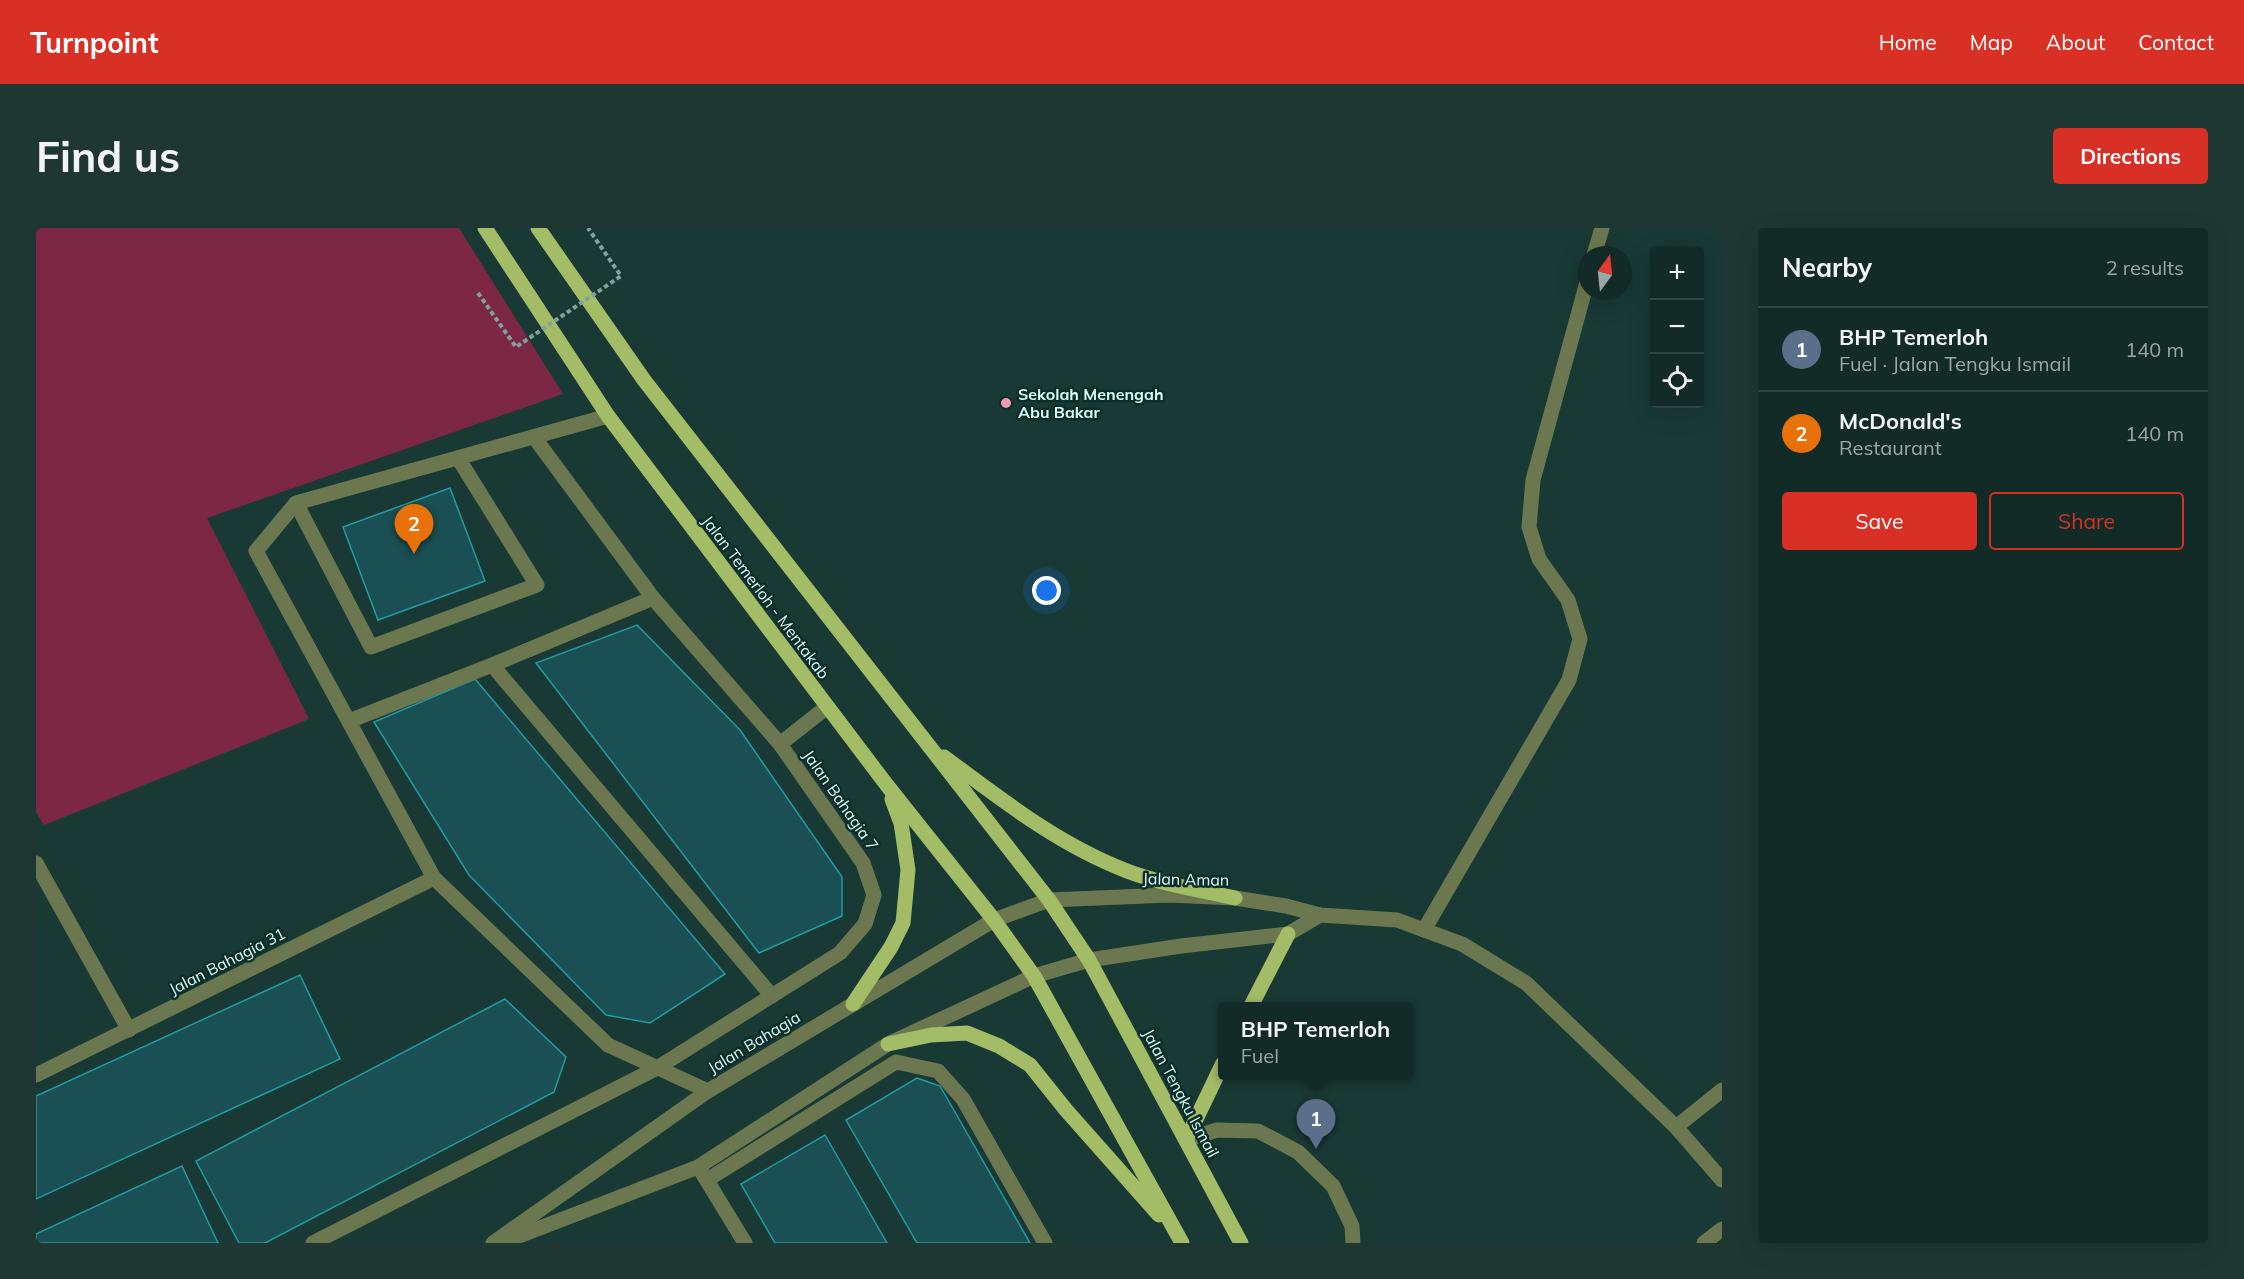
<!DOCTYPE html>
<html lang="en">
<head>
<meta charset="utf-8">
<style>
	body { margin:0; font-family:Mulish,sans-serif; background:#1f3733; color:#f1f3f6 }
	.controls { position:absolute; right:18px; top:18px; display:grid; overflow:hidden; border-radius:6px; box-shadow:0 6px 24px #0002 }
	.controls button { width:54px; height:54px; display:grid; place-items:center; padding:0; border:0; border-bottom:2px solid #314744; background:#122b27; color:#f1f3f6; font:30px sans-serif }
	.compass { position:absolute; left:1542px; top:18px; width:54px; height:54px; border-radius:50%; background:#122b27; box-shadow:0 6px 24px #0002; rotate:15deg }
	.you { position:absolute; left:1011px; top:363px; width:21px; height:21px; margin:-15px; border:4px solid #fff; border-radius:50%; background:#1a73e8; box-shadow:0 0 0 9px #1a73e833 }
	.badge { display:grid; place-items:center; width:39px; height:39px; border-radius:50%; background:#d93025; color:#fff; font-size:20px; font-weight:700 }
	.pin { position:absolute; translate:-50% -50px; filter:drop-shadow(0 2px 3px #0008) }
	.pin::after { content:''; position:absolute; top:32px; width:21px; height:18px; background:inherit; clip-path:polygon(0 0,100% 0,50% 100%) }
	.popup { position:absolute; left:1182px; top:774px; width:195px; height:78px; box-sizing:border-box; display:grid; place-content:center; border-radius:6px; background:#122b27; filter:drop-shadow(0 2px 4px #0005); font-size:20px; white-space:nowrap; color:#9ca7a7 }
	.popup b { font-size:22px; color:#f1f3f6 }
	.popup::after { content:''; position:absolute; left:50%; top:100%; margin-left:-12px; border:12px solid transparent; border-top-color:#122b27 }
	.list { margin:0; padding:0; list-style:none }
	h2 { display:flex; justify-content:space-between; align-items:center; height:78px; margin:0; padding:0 24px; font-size:26px }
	h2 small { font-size:20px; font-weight:400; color:#9ca7a7 }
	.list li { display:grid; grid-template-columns:39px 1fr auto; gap:18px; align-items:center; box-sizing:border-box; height:84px; padding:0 24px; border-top:2px solid #314744 }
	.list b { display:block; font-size:22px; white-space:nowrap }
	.list p { margin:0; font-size:20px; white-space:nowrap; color:#9ca7a7 }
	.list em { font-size:20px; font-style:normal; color:#9ca7a7 }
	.actions { display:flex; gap:12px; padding:18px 24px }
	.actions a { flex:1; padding:14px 0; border:2px solid #d93025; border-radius:6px; text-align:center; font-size:21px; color:#d93025 }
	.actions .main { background:#d93025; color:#fff }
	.icon { flex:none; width:33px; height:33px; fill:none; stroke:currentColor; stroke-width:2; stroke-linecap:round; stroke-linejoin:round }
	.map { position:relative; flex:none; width:1686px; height:1015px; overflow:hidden; border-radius:6px }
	header { display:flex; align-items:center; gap:36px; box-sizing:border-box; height:84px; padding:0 30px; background:#d93025; color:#fff }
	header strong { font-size:28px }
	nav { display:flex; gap:33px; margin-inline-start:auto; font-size:21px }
	.intro { display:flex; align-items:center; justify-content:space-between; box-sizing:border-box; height:144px; padding:0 36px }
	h1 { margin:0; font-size:42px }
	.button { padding:15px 27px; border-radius:6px; background:#d93025; color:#fff; font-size:21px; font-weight:700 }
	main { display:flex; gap:36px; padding:0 36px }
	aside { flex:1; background:#122b27; border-radius:6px; box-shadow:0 6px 24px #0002 }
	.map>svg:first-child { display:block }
</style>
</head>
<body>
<header>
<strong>Turnpoint</strong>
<nav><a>Home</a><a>Map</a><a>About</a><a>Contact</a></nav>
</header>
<div class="intro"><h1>Find us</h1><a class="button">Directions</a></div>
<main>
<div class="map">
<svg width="1686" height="1015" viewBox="0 0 1686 1015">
	<rect width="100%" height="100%" fill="#183934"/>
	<path fill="#7c2845" d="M 0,0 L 423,0 L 527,166 L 171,290 L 273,491 L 8,597 L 0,584 Z"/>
	<g fill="#1a4f53" stroke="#239ba4" stroke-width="1.5">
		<path d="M 414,260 L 449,353 L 342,392 L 307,299 Z"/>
		<path d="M 601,397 L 704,502 L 806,649 L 806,688 L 723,725 L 500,435 Z"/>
		<path d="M 439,451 L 689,746 L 614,795 L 570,787 L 433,647 L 338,494 Z"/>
		<path d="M 264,747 L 304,831 L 0,971 L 0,868 Z"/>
		<path d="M 469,771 L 530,829 L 518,864 L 229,1015 L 203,1015 L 160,933 Z"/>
		<path d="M 881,850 L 904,858 L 994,1015 L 881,1015 L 810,892 Z"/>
		<path d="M 789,907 L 851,1015 L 739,1015 L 705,956 Z"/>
		<path d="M 146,938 L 182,1015 L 0,1015 L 0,1006 Z"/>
	</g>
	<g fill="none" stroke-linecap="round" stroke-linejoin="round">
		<g stroke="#6b784f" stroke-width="15">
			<path d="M 1558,27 L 1566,0"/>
			<path d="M 572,188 L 260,275 L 220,323 L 398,650 L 572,817 L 672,863"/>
			<path d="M 260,275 L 335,419 L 501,357 L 422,230"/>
			<path d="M 456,437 L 736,768"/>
			<path d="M 313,493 L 456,437 L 617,370"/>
			<path d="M 744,516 L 791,479"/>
			<path d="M 0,635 L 93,802"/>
			<path d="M 1388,702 L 1533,452 L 1544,411 L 1532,372 L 1503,331 L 1493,299 L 1497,252 L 1551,54"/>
			<path d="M 0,847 L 398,650"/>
			<path d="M 1640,899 L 1686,862"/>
			<path d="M 1150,912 L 1181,902 L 1222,903 L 1262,924 L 1297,958 L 1316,998 L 1317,1015"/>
			<path d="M 665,943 L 709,1015"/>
			<path d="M 671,952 L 860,834 L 902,843 L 927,871 L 1009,1015"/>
			<path d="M 470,1013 L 662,939 L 852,816 L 998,748 L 1053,732 L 1145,718 L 1252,706 L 1284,687"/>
			<path d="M 277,1015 L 621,840 L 804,725 L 829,696 L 838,667 L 827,635 L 744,516 L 617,370 L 498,209"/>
			<path d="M 457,1015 L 672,863 L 958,692 L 1013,672 L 1133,667 L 1199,670 L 1250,678 L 1284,687 L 1361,692 L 1426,716 L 1490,755 L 1640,899 L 1686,952"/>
			<path d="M 1668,1015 L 1686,1001"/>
		</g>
		<g stroke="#a3bc66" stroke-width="15">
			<path d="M 449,0 L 572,188 L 850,556 L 958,692 L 998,748 L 1146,1015"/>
			<path d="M 502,0 L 608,152 L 1013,672 L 1053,732 L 1205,1015"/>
			<path d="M 908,529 C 966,572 1023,617 1091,643 C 1125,656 1164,662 1199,670"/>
			<path d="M 817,776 L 855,719 L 867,695 L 872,642 L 865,595 L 856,571"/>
			<path d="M 1215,778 L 1252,706"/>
			<path d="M 852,816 L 895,807 L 931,805 L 963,818 L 994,837 L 1030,882 L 1123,987"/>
			<path d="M 1150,912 L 1187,835"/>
		</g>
		<path stroke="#7fa29c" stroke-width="4" stroke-dasharray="4.5 3" stroke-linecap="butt" d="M 442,65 L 480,119 L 585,48 L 552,0"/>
	</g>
	<circle fill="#f19ab1" stroke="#0c2e2a" stroke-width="2" cx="970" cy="175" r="6"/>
	<g text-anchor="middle" stroke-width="5" stroke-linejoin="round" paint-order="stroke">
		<g font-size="16" font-weight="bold" fill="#d8fdf6" stroke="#0c2e2a" text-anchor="start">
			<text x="982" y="172">Sekolah Menengah<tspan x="982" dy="18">Abu Bakar</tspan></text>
		</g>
		<g font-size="16" fill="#d8fdf6" stroke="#0c2e2a">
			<text transform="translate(730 369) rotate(53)" y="6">Jalan Temerloh - Mentakab</text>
			<text transform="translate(805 572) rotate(55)" y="6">Jalan Bahagia 7</text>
			<text transform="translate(1150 651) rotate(1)" y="6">Jalan Aman</text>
			<text transform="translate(191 733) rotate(-27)" y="6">Jalan Bahagia 31</text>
			<text transform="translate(718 814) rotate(-31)" y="6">Jalan Bahagia</text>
			<text transform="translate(1145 865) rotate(62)" y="6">Jalan Tengku Ismail</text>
		</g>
	</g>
</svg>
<div class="controls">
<button>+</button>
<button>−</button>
<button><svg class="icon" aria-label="locate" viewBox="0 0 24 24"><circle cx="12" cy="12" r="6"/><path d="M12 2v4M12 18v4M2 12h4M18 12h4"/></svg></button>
</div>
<svg class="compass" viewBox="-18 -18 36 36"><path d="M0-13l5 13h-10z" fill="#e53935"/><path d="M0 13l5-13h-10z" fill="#9ca7a7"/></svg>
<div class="you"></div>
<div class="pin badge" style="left:1280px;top:921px;background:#5c6f8a">1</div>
<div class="popup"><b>BHP Temerloh</b>Fuel</div>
<div class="pin badge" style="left:378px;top:326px;background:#e8710a">2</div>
</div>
<aside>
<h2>Nearby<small>2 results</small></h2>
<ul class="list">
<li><span class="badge" style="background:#5c6f8a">1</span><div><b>BHP Temerloh</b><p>Fuel · Jalan Tengku Ismail</p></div><em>140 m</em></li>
<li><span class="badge" style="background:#e8710a">2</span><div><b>McDonald's</b><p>Restaurant</p></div><em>140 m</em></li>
</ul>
<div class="actions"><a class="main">Save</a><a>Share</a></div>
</aside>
</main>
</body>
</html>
